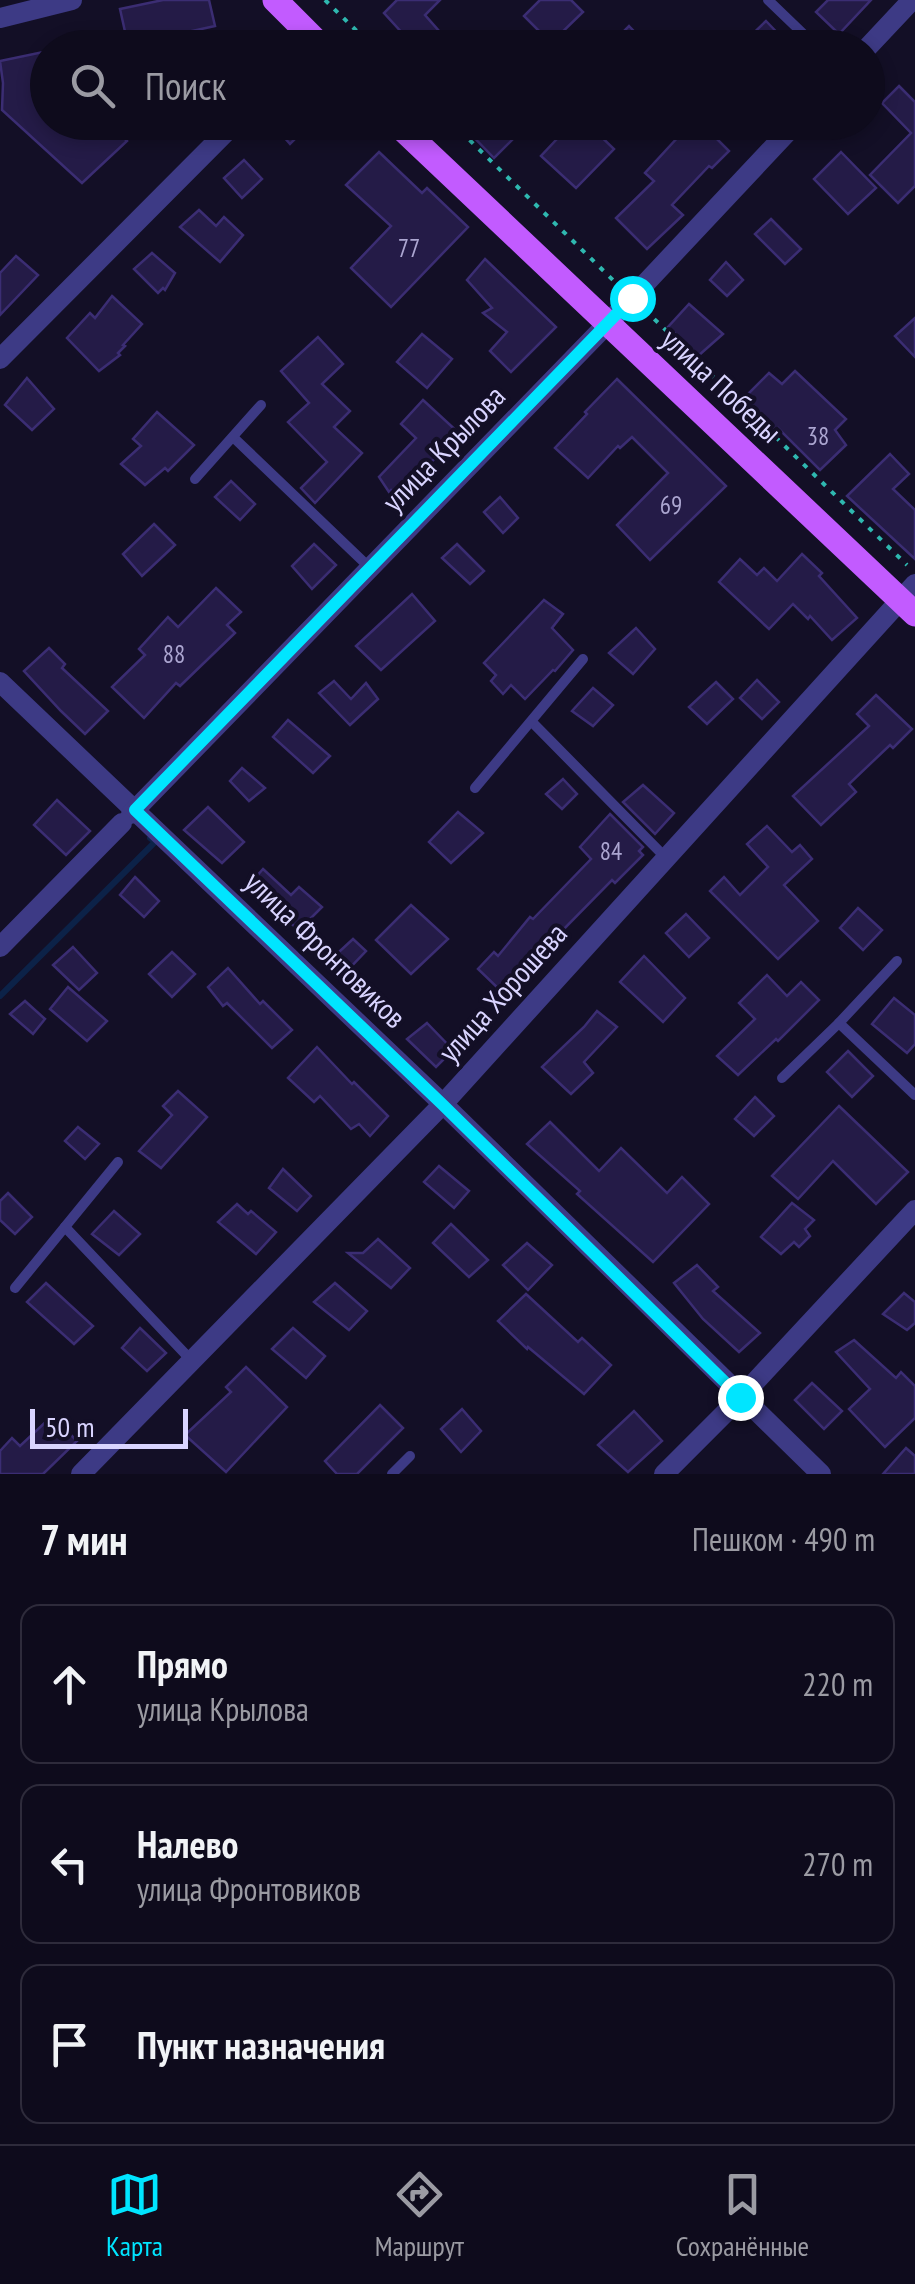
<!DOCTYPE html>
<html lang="ru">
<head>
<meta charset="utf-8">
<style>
	body { margin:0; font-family:"PT Sans Narrow",sans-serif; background:#1c1929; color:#f1f3f6 }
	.scale { position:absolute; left:30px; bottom:25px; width:158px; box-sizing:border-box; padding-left:10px; border:5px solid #d9d4ff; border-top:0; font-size:28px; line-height:35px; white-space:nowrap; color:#d9d4ff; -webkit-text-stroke:8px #130f26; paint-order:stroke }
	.stop { position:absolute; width:30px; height:30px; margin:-22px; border:8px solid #00e5ff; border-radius:50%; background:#fff }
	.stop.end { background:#00e5ff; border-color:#fff; box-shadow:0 2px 10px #0008 }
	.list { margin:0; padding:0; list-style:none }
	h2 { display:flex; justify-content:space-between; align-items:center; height:130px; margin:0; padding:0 40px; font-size:42px }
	h2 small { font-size:32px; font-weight:400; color:#9b9ba3 }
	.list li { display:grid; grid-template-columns:65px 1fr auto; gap:30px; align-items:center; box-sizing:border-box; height:160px; margin:0 20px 20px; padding:0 20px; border:2px solid #2e2b3b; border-radius:20px }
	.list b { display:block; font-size:38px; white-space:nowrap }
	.list p { margin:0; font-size:32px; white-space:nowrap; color:#9b9ba3 }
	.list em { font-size:32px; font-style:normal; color:#9b9ba3 }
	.icon { flex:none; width:55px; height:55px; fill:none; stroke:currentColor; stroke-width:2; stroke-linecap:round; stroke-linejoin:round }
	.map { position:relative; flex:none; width:915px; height:1474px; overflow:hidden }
	.search { position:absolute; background:#0e0b1c; box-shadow:0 5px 15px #0003; left:30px; right:30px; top:30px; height:110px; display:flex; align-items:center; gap:25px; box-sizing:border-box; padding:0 35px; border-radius:55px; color:#9b9ba3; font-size:38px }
	.sheet { height:670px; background:#0e0b1c }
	nav { display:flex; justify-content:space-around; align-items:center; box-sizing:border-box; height:140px; border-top:2px solid #2e2b3b; background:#0e0b1c; font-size:28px; color:#9b9ba3 }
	nav a { display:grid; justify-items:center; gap:5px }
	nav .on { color:#00e5ff }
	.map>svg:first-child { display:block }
</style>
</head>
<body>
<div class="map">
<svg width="915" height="1474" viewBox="0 0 915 1474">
	<rect width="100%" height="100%" fill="#130f26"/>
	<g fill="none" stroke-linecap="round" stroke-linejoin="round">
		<path stroke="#0c2248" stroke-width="6" d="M 0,996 L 155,842 L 150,838"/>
	</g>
	<g fill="#241b47" stroke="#3b2d73" stroke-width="2.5">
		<path d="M 163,0 L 209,0 L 215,26 L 128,45 L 120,9 Z"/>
		<path d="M 397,0 L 440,0 L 425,15 L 439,31 L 420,48 L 416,48 L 384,13 Z"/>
		<path d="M 540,0 L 571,0 L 583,12 L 551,43 L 524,16 Z"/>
		<path d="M 828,0 L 871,0 L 839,34 L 816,12 Z"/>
		<path d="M 766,21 L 792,48 L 738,48 Z"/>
		<path d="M 629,26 L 650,48 L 607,48 Z"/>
		<path d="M 48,51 L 48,122 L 108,122 L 127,141 L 82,183 L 2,110 L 3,83 L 0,61 Z"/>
		<path d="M 899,86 L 915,102 L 915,186 L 898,203 L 870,175 L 911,133 L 882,103 Z"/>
		<path d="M 271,122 L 312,122 L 290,144 Z"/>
		<path d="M 459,122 L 530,122 L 494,158 Z"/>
		<path d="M 573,122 L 586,122 L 614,149 L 576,188 L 541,156 Z"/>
		<path d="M 692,122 L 700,122 L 729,151 L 712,168 L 709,166 L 672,205 L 683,215 L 647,249 L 616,218 L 654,181 L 645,173 Z"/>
		<path d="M 379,152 L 422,193 L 427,188 L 468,227 L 391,307 L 351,268 L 391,226 L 346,185 Z"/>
		<path d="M 841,152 L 876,188 L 848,214 L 814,179 Z"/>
		<path d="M 244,160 L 262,179 L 242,198 L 224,178 Z"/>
		<path d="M 199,210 L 216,226 L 224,217 L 243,235 L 220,262 L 180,227 Z"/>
		<path d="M 771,219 L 801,249 L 785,264 L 755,234 Z"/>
		<path d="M 152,253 L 175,273 L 165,290 L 163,288 L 158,293 L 134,269 Z"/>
		<path d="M 16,256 L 38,275 L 0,315 L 0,273 Z"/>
		<path d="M 485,259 L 556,327 L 511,372 L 490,351 L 507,332 L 483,313 L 492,308 L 467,280 Z"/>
		<path d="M 726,262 L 743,280 L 727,296 L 710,280 Z"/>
		<path d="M 112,296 L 142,324 L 123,345 L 125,346 L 118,353 L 120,355 L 99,371 L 67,338 L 90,313 L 95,318 Z"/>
		<path d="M 689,304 L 723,334 L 698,356 L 668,327 Z"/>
		<path d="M 915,318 L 915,357 L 895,336 Z"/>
		<path d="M 422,334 L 452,359 L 427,388 L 397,362 Z"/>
		<path d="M 318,337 L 343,364 L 322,384 L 350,411 L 334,427 L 362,453 L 315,503 L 301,488 L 327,462 L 288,422 L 309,403 L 281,371 Z"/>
		<path d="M 795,371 L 846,419 L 835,430 L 846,445 L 820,470 L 778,428 L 775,430 L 743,399 L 769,373 L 782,384 Z"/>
		<path d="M 27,378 L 54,409 L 32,430 L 5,405 Z"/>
		<path d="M 617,379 L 726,486 L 650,560 L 617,525 L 668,473 L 632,437 L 620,448 L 618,446 L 588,478 L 555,448 L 587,414 L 585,412 Z"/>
		<path d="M 423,400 L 460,434 L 424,469 L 429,474 L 401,502 L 391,490 L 389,492 L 379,477 L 416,438 L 401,424 Z"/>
		<path d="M 157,412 L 194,445 L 168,471 L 165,468 L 145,485 L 121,464 L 141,446 L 133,439 Z"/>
		<path d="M 890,454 L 909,474 L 893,489 L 915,510 L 915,559 L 847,496 Z"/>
		<path d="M 231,481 L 255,504 L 240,520 L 215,497 Z"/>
		<path d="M 500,497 L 518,518 L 503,533 L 484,512 Z"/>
		<path d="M 154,524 L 175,545 L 142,576 L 123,554 Z"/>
		<path d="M 314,544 L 336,565 L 312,589 L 292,566 Z"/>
		<path d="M 457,544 L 484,571 L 470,584 L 442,558 Z"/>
		<path d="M 802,554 L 822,573 L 819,576 L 857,618 L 832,640 L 810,616 L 808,619 L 793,604 L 769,629 L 719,582 L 740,559 L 757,575 L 764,568 L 777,581 Z"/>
		<path d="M 216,588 L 241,612 L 227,625 L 235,633 L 180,686 L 176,683 L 144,718 L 112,687 L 145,655 L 139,649 L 168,617 L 178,627 Z"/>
		<path d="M 412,594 L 435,621 L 381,670 L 356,646 Z"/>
		<path d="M 544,600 L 563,614 L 552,628 L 573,650 L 555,671 L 553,670 L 525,699 L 511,685 L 503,694 L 491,681 L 496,675 L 484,663 Z"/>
		<path d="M 636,628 L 655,649 L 633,674 L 609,653 Z"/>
		<path d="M 49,648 L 65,664 L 62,668 L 108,711 L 85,734 L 61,711 L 24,671 Z"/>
		<path d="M 757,680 L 779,702 L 762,719 L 740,698 Z"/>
		<path d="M 334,681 L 351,699 L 366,683 L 378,699 L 350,725 L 319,693 Z"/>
		<path d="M 716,682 L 733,699 L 707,724 L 689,707 Z"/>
		<path d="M 593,688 L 613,705 L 593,726 L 572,711 Z"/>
		<path d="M 876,695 L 912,729 L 893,748 L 890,745 L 849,784 L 856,792 L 821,825 L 793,796 L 869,726 L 857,714 Z"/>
		<path d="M 288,720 L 330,756 L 313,773 L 273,737 Z"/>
		<path d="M 242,768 L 265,788 L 249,801 L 230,781 Z"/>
		<path d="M 563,779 L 577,794 L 562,809 L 546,794 Z"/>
		<path d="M 643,785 L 674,813 L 655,834 L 623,802 Z"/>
		<path d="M 57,800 L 90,831 L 66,855 L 34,825 Z"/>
		<path d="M 208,807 L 244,842 L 222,863 L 184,830 Z"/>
		<path d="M 458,812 L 483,833 L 451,863 L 429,842 Z"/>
		<path d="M 610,814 L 643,847 L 639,851 L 643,855 L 615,883 L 612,880 L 502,992 L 478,969 L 494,952 L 498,956 L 530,917 L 533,919 L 591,859 L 580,847 Z"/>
		<path d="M 767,826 L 792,852 L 800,845 L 812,859 L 784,885 L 818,921 L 778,959 L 710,891 L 724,877 L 740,895 L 768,867 L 747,844 Z"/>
		<path d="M 263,869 L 291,895 L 299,887 L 322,907 L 299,930 L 277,912 L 282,908 L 255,878 Z"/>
		<path d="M 135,877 L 159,901 L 144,917 L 120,895 Z"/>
		<path d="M 411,905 L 448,939 L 411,974 L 376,940 Z"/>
		<path d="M 858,908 L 882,930 L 863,950 L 840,928 Z"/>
		<path d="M 686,914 L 709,938 L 689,957 L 666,933 Z"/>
		<path d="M 353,939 L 366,951 L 343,975 L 327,963 Z"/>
		<path d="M 73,947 L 97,973 L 79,990 L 53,965 Z"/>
		<path d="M 172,952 L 195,974 L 172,997 L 149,974 Z"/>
		<path d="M 644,956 L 685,998 L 663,1022 L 620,982 Z"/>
		<path d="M 228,968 L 260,1004 L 263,1001 L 292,1030 L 272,1048 L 227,1003 L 223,1006 L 208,987 Z"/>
		<path d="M 767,975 L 787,996 L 801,982 L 819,1000 L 778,1041 L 776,1039 L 738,1075 L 717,1056 L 755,1019 L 739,1003 Z"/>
		<path d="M 68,987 L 107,1021 L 87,1041 L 50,1009 Z"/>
		<path d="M 894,998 L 915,1015 L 915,1044 L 907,1053 L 872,1024 Z"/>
		<path d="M 25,1001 L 45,1019 L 33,1034 L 10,1014 Z"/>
		<path d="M 597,1011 L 617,1027 L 584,1062 L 593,1073 L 571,1094 L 542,1067 L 584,1027 Z"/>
		<path d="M 427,1023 L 453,1050 L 436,1067 L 407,1039 Z"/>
		<path d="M 317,1047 L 352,1084 L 354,1082 L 388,1116 L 370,1136 L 359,1124 L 351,1129 L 320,1096 L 314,1102 L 288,1078 Z"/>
		<path d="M 848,1051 L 873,1076 L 852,1097 L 827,1072 Z"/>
		<path d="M 178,1091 L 207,1117 L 161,1168 L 139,1151 L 172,1115 L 163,1106 Z"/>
		<path d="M 755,1097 L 774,1116 L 754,1136 L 735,1119 Z"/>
		<path d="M 839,1106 L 908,1172 L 876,1204 L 833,1161 L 798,1199 L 772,1176 Z"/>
		<path d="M 550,1122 L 599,1171 L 621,1148 L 667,1193 L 682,1177 L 709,1204 L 653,1262 L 577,1194 L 580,1191 L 527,1144 Z"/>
		<path d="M 78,1127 L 99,1144 L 85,1159 L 65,1141 Z"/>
		<path d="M 439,1166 L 469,1191 L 454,1208 L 424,1182 Z"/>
		<path d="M 283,1169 L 311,1196 L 297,1211 L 269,1188 Z"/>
		<path d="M 8,1193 L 32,1217 L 15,1234 L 0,1220 L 0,1201 Z"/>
		<path d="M 792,1203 L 814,1220 L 805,1229 L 810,1236 L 799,1247 L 794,1242 L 781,1254 L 761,1237 Z"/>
		<path d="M 237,1204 L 248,1214 L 251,1211 L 276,1232 L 256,1254 L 218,1222 Z"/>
		<path d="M 114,1211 L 140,1234 L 119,1255 L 92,1234 Z"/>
		<path d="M 451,1224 L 488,1260 L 469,1277 L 433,1243 Z"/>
		<path d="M 378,1239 L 410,1268 L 391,1288 L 348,1253 L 363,1253 Z"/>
		<path d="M 527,1243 L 552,1265 L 528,1290 L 503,1265 Z"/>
		<path d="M 697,1265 L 718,1287 L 713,1291 L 760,1333 L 739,1352 L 703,1319 L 674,1283 Z"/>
		<path d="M 46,1283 L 93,1326 L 74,1344 L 27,1302 Z"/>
		<path d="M 335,1283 L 367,1311 L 349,1330 L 314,1302 Z"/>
		<path d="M 904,1293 L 915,1302 L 915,1323 L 907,1330 L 883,1314 Z"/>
		<path d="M 526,1294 L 578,1342 L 582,1338 L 611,1365 L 584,1394 L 528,1347 L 527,1349 L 498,1321 Z"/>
		<path d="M 140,1328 L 166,1353 L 147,1371 L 122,1348 Z"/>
		<path d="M 293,1328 L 325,1356 L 306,1378 L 272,1349 Z"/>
		<path d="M 854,1340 L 896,1378 L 901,1372 L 915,1386 L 915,1418 L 885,1447 L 849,1409 L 870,1389 L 836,1352 Z"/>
		<path d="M 246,1367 L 287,1407 L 226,1472 L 185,1435 L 231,1392 L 226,1387 Z"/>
		<path d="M 812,1383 L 842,1411 L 824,1429 L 795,1400 Z"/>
		<path d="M 380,1405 L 403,1428 L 357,1474 L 337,1474 L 325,1461 Z"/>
		<path d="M 462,1409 L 481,1431 L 461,1452 L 441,1429 Z"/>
		<path d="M 634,1411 L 662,1441 L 628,1472 L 598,1445 Z"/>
		<path d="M 52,1416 L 77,1441 L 43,1474 L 0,1474 L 0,1451 L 12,1438 L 20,1446 Z"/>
		<path d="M 906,1448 L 915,1456 L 915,1474 L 883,1474 Z"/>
	</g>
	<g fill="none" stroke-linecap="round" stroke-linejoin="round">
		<g stroke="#2fb8b0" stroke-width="4" stroke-dasharray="5 8" stroke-linecap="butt">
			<path d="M 325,0 L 374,48"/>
			<path d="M 451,122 L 616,283"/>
			<path d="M 645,310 L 907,565"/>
		</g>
		<g stroke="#3d3a85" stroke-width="10">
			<path d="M 768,0 L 818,48"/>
			<path d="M 233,437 L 370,568"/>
			<path d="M 195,479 L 261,405"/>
			<path d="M 532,722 L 666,858"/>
			<path d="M 475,788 L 583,659"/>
			<path d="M 839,1023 L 915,1095"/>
			<path d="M 782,1078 L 839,1023 L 897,961"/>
			<path d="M 65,1227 L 191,1360"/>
			<path d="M 15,1288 L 118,1162"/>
			<path d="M 392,1474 L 410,1456"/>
		</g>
		<g stroke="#3d3a85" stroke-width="20">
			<path d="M 0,18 L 72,0"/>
			<path d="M 867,48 L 912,0"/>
			<path d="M 0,359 L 236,122"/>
			<path d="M 0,682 L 443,1104 L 821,1474"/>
			<path d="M 131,814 L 611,320 L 797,122"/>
			<path d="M 0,947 L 122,823"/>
			<path d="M 81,1474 L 443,1104 L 915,584"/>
			<path d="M 664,1474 L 741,1397 L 915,1210"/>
		</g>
		<g stroke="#c25bff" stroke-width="25">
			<path d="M 275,0 L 323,48"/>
			<path d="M 395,122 L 915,614"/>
		</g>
	</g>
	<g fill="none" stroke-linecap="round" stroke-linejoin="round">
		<path stroke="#00e5ff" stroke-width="12" d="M 632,298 L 135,810 L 442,1104 L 740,1397"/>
	</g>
	<g text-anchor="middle" stroke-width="8" stroke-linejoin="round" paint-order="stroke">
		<g font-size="25" fill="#aca6d1">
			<text x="409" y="257">77</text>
			<text x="818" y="445">38</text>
			<text x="671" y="514">69</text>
			<text x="174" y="663">88</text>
			<text x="611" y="860">84</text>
		</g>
		<g font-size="30" fill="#d9d4ff" stroke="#130f26">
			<text transform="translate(721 386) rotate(43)" y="10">улица Победы</text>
			<text transform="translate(444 449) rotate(-46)" y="10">улица Крылова</text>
			<text transform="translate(325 950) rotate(44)" y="10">улица Фронтовиков</text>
			<text transform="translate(503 993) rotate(-48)" y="10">улица Хорошева</text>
		</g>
	</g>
</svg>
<div class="scale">50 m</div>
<div class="stop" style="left:632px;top:298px"></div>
<div class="stop end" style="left:740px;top:1397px"></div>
<div class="search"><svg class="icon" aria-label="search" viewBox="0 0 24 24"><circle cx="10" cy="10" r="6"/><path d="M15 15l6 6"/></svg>Поиск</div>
</div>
<section class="sheet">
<h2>7 мин<small>Пешком · 490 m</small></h2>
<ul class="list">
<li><svg class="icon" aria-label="ahead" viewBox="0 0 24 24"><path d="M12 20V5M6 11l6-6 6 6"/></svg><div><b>Прямо</b><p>улица Крылова</p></div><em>220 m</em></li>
<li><svg class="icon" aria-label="left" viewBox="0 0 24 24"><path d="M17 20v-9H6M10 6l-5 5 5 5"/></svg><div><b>Налево</b><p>улица Фронтовиков</p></div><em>270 m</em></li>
<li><svg class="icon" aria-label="arrive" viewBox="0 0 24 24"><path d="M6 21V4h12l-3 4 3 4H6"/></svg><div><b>Пункт назначения</b></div></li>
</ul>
</section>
<nav>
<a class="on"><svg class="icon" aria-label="map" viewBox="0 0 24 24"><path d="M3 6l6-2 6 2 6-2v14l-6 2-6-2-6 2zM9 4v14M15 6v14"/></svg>Карта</a>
<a><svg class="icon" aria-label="directions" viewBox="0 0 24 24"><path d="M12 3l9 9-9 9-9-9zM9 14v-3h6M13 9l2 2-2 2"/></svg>Маршрут</a>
<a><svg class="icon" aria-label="saved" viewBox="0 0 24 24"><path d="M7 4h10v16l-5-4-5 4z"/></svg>Сохранённые</a>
</nav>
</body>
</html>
